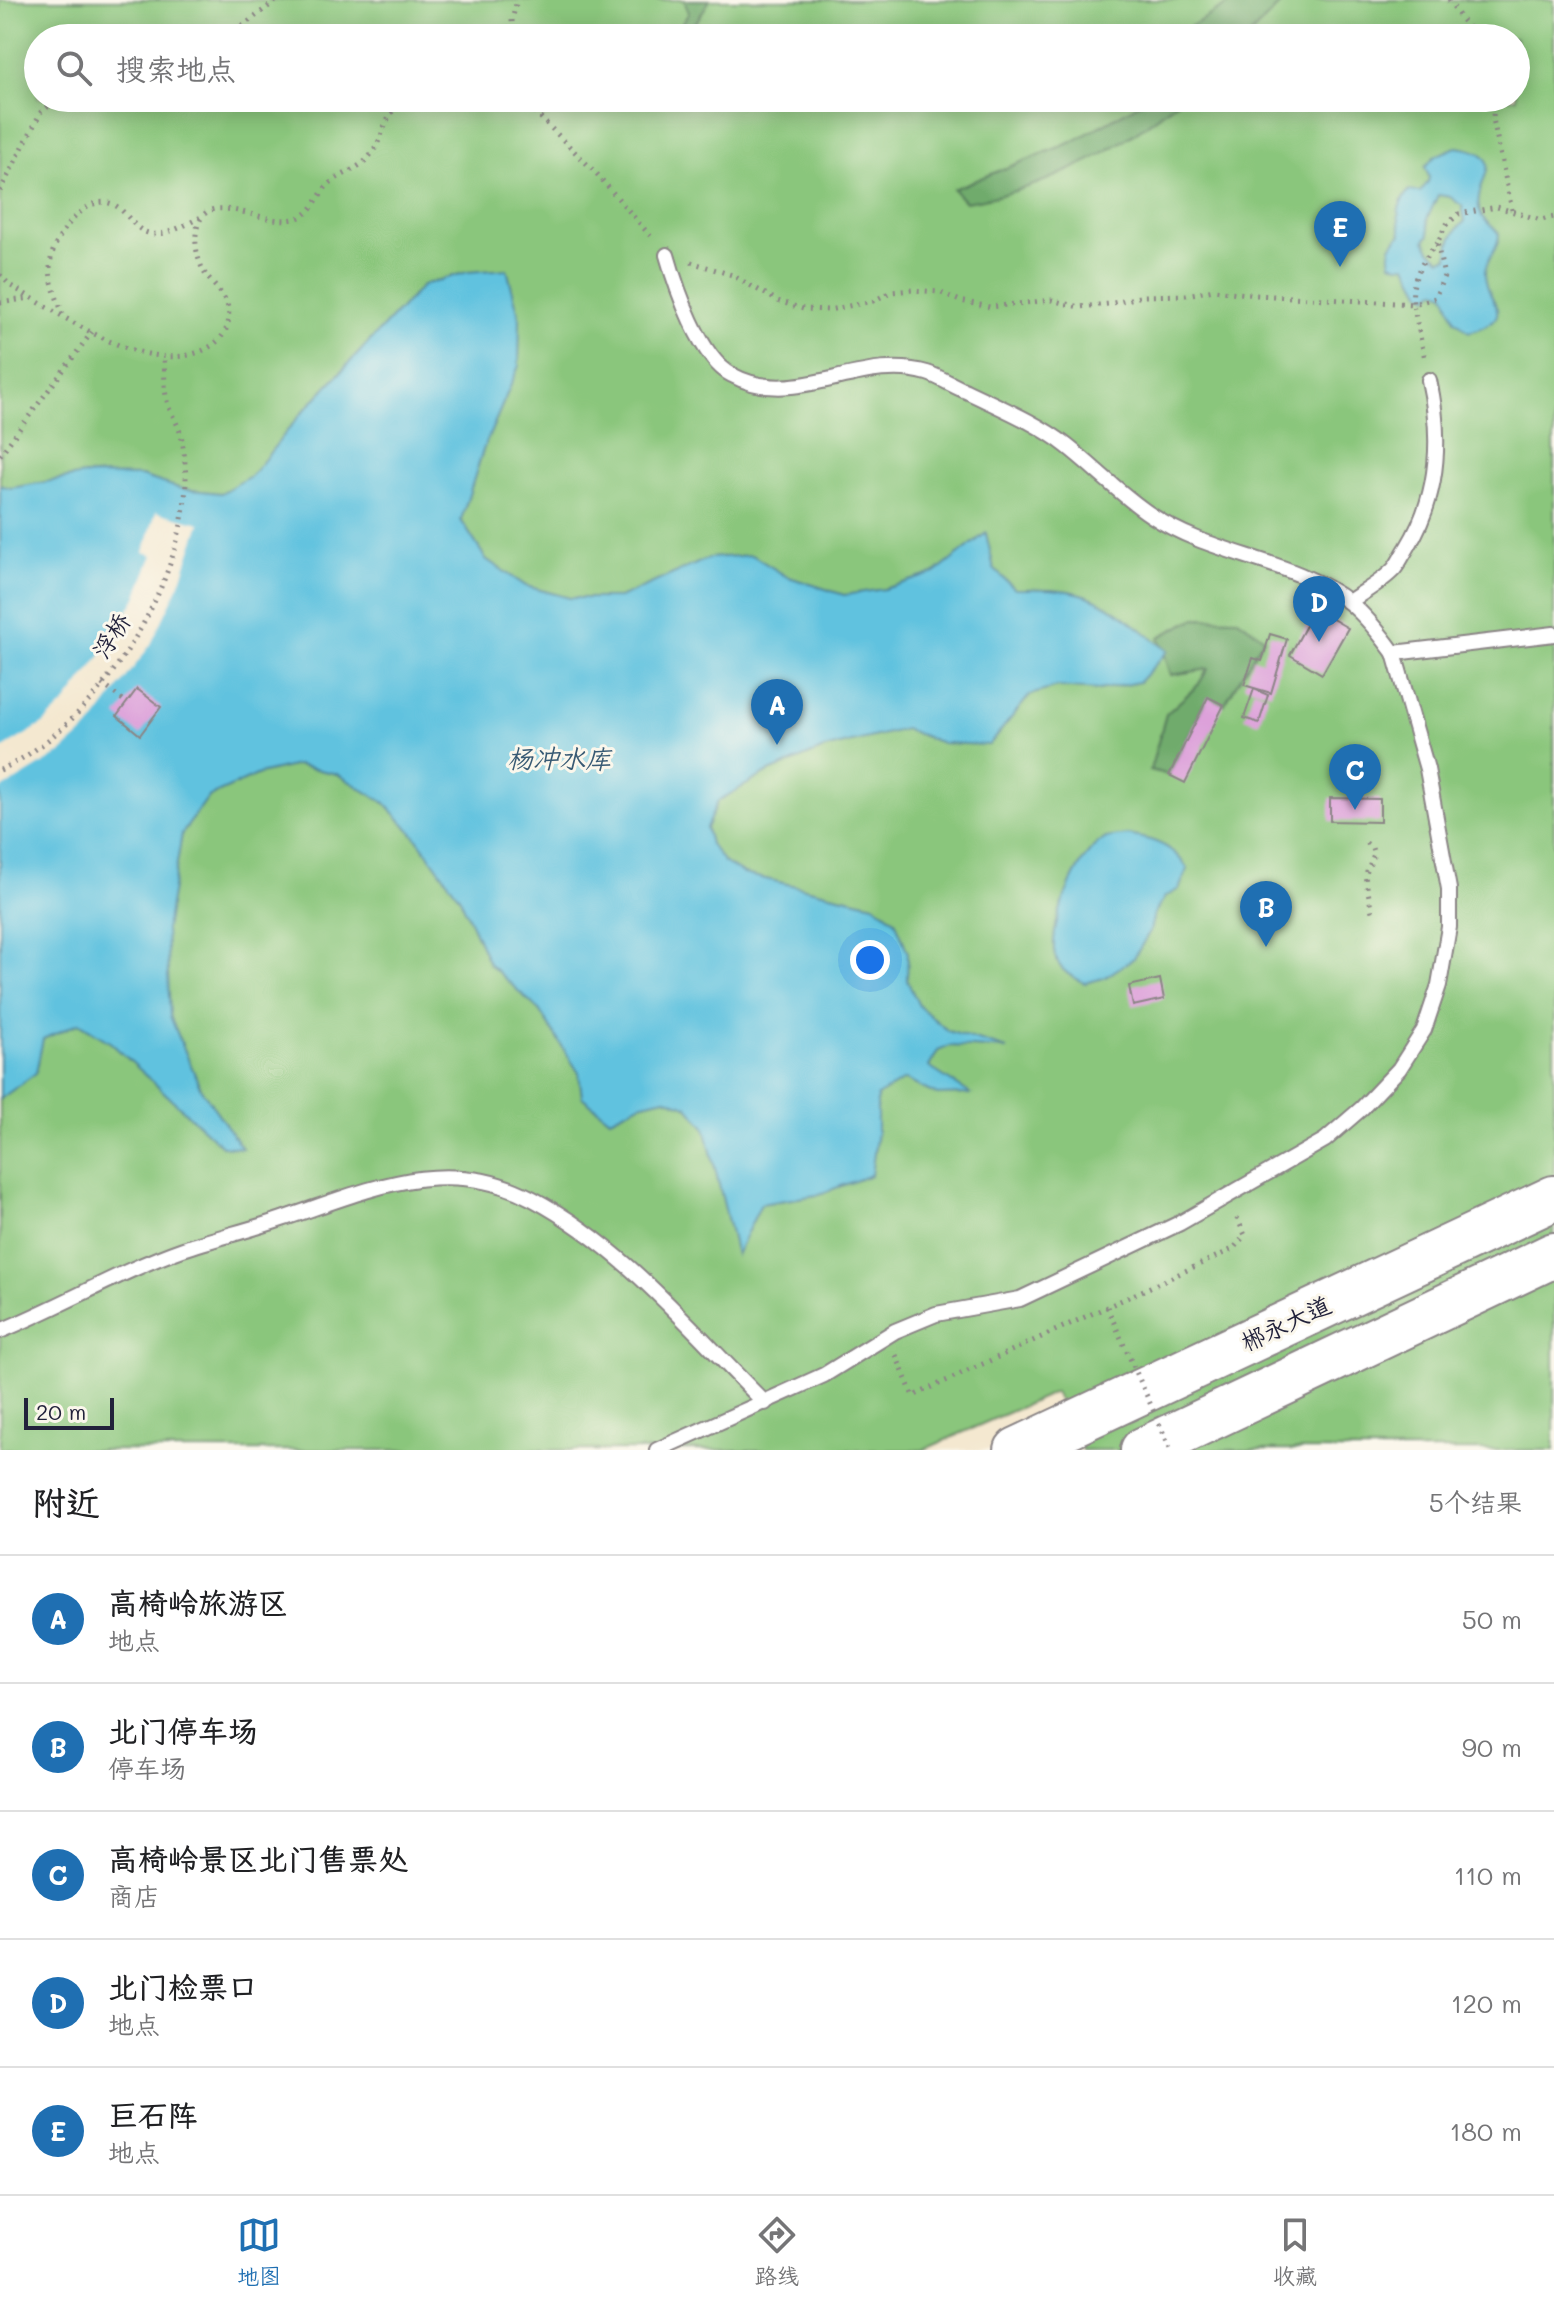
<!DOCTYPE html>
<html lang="zh">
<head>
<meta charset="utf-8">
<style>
	body { margin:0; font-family:Mali,"LXGW WenKai TC",sans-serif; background:#f2f2f2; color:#202124 }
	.scale { position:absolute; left:24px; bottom:20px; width:90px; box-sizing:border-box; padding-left:8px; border:4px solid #22223b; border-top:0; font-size:22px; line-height:28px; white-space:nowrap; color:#22223b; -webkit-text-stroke:6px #fbf7ec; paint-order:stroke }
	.you { position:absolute; left:870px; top:960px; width:28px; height:28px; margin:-20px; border:6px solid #fff; border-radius:50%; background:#1a73e8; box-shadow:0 0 0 12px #1a73e833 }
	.badge { display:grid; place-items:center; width:52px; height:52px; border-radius:50%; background:#1f6fb2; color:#fff; font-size:26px; font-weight:700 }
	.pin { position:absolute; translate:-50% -66px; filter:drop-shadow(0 2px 4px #0008) }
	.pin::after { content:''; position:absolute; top:42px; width:28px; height:24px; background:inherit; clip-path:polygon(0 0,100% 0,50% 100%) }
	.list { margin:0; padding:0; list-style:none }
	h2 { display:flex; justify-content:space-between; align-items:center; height:104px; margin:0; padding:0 32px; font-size:34px }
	h2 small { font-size:26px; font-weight:400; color:#757577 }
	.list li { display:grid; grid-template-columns:52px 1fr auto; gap:24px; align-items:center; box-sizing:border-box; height:128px; padding:0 32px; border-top:2px solid #e0e0e0 }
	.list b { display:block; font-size:30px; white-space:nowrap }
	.list p { margin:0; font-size:26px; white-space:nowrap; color:#757577 }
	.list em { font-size:26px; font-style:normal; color:#757577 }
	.icon { flex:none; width:44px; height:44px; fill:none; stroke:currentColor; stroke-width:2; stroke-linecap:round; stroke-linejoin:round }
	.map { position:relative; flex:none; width:1554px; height:1450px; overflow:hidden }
	.search { position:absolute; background:#fff; box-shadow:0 4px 20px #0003; left:24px; right:24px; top:24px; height:88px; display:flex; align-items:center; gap:20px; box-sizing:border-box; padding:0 28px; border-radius:44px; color:#757577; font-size:30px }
	.sheet { height:744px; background:#fff }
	nav { display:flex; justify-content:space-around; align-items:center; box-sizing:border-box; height:112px; border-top:2px solid #e0e0e0; background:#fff; font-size:22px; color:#757577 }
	nav a { display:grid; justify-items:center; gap:4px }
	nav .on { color:#1f6fb2 }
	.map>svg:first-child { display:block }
</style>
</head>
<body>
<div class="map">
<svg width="1554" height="1450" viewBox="0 0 1554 1450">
	<rect width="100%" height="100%" fill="#fbf7ec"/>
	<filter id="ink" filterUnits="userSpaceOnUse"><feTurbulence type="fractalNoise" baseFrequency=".0125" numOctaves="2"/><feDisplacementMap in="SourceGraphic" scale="16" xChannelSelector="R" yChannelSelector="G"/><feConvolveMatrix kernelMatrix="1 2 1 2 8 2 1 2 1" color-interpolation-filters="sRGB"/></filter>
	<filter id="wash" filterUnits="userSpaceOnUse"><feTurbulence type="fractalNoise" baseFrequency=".006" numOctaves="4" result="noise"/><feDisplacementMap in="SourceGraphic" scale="32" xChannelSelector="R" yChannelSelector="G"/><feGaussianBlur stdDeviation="1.8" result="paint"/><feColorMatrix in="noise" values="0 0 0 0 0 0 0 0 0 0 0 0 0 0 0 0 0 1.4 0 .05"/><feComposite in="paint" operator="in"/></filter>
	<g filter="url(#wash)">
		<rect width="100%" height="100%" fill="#f4e8d0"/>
		<path fill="#8ac67c" stroke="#56745c" stroke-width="2" fill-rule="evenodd" d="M 0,0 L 1554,0 L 1554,1450 L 1082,1450 L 1055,1392 L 923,1450 L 0,1450 ZM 38,38 L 1516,38 L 1516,98 L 38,98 Z"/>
		<g fill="#6fab6c" stroke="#486654" stroke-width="2">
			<path d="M 684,0 L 710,0 L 689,33 L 693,38 L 650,38 L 670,27 L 680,26 L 689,13 Z"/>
			<path d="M 1235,0 L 1284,0 L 1248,38 L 1182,38 L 1185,30 Z"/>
			<path d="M 1149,98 L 1181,98 C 1120,150 1044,191 965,202 L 953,189 L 1072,142 Z"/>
			<path d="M 1196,618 L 1238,619 L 1264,638 L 1224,705 L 1208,698 L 1169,775 L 1150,770 L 1166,714 L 1198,685 L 1208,669 L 1171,675 L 1159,637 Z"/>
		</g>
		<g fill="#60c2df" stroke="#41728d" stroke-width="2" fill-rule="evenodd">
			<path d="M 1456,147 C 1518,154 1467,184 1481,215 C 1485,222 1494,227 1499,234 C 1499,251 1484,259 1485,275 C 1487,304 1520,316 1469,332 L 1455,320 L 1445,293 L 1436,290 L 1429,297 L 1422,293 L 1407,265 L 1398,266 L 1391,263 C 1388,250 1391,243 1401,234 C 1397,214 1396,206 1409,191 L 1420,192 L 1428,182 L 1429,177 L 1425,167 L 1435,156 ZM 1438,195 L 1450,197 L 1462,206 L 1465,221 C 1453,232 1448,242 1448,257 L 1441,259 L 1430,250 L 1425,240 L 1429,235 L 1427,219 Z"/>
			<path d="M 507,269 L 520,319 L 519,366 L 483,450 L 461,520 L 486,559 L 526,586 L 570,598 L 619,598 L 709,558 L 752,555 L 786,576 L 844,595 L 884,589 L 935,573 L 986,533 L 994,569 L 1015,589 C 1039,589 1067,587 1090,597 C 1119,609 1144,632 1168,651 L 1139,682 L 1099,690 L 1057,687 L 1030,695 L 989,745 L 942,743 L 905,729 L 824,749 L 767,773 L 718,801 L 706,828 L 710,844 L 724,862 L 744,874 L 874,904 L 895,920 L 908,953 L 907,980 L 919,1006 L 948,1031 L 1007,1049 L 950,1046 L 938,1051 L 929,1067 L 971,1094 L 937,1095 L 905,1080 L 877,1096 L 877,1132 L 871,1175 L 817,1195 L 761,1204 L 736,1255 L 705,1127 L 687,1106 L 665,1098 L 640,1104 L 610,1119 L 582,1097 L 579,1073 L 539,1010 L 489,964 L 460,898 L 415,836 L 385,803 L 337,774 L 297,765 L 259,774 L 208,797 L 182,834 L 166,929 L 170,1016 L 201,1089 L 242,1148 L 222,1146 L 111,1043 L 79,1023 L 43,1039 L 36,1073 L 0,1099 L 0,485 L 11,488 L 84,475 L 141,476 L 182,489 L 221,493 L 252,475 L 300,415 L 423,285 L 467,272 Z"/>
			<path d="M 1128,835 C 1156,840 1172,845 1188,869 L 1179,889 L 1165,897 L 1154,914 L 1150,931 L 1134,958 L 1104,978 L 1085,983 C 1073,977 1063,973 1057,961 C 1043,936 1078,851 1104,839 C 1110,836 1121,836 1128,835 Z"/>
		</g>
		<path fill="#f4e8d0" d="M 156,512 L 200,523 L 180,583 L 151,644 L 90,727 L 62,752 L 0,790 L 0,750 L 43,724 L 66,702 L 102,654 L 136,598 L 153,555 L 144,552 Z"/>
		<g id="blocks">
			<g fill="#dda1da">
				<path d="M 1315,609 L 1348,628 L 1322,674 L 1290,655 Z"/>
				<path d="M 1270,634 L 1287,639 L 1271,693 L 1244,685 L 1253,658 L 1262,661 Z"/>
				<path d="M 137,689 L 161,707 L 140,735 L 117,716 Z"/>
				<path d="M 1254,689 L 1268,695 L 1259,723 L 1244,718 Z"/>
				<path d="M 1208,697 L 1224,705 L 1185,783 L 1169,775 Z"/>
				<path d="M 1330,798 L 1380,799 L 1380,822 L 1330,821 Z"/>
				<path d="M 1160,979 L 1164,999 L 1133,1006 L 1129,986 Z"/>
			</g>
		</g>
	</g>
	<g filter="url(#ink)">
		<use href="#blocks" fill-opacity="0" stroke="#8b8586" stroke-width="2"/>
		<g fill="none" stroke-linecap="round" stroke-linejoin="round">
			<g stroke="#8b8586" stroke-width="18">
				<g id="service">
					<path d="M 667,255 C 676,287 700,359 732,375 C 795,410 861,353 927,373 C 940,377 953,386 966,391 C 999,407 1038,423 1067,446 C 1095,468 1121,495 1151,515 C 1211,556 1292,558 1350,603 C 1367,617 1381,635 1394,653 L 1554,634"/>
					<path d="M 1349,602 C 1363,592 1382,582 1394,569 C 1399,563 1403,554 1407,548 C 1439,496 1442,438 1429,380"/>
					<path d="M 0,1331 C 62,1306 120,1271 183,1249 C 216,1238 250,1230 282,1219 C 366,1191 446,1152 533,1199 C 625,1248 692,1331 765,1403"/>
					<path d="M 657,1450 L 824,1375 L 895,1331 L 936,1314 L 1020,1299 L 1180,1223 L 1325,1140 L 1362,1108 L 1399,1069 L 1424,1030 L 1439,985 L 1449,927 L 1449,889 L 1427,769 L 1394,653"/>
				</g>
			</g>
			<g stroke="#8b8586" stroke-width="48">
				<g id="trunk">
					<path d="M 1017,1450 L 1554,1198"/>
					<path d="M 1143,1450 L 1554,1255"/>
				</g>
			</g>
			<g stroke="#8b8586" stroke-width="5" stroke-dasharray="2 6" stroke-linecap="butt">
				<path d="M 1449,0 L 1461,19 L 1478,38"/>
				<path d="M 212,38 L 244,25 L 277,0"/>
				<path d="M 513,38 L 512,20 L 517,0"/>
				<path d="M 480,98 L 530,108"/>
				<path d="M 527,98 L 531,108 L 596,173 L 653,239"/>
				<path d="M 1494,98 L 1493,119 L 1512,210"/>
				<path d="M 0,191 L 41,112 L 59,98"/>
				<path d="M 1437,243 C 1422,262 1410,279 1413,304 L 1435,298 L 1444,276 L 1437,243 L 1446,225 L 1459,214 L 1497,207 L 1541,220 L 1554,217"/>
				<path d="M 691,262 L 732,275 L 778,301 L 803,309 L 829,310 L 873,301 L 891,292 L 912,290 L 939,292 L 960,301 L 990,307 L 1051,300 L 1079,307 L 1109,304 L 1143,296 L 1186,295 L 1214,290 L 1256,295 L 1413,304 L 1425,359"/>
				<path d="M 0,275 L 11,286 C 60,313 126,363 183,356 C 210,352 236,335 227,304 C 224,294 212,284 206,275 C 196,260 191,232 202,217 C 218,193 270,230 300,217 C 314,211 318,195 328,185 C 340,174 357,170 368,158 C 385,140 383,111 407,98"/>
				<path d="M 0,303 L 30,298"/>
				<path d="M 63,314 C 57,298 47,277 51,259 C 54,238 84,196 109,203 C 126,207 131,228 148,233 C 165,238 186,224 201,217"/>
				<path d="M 0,455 L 92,332"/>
				<path d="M 102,684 L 127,703"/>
				<path d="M 0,770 C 97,726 186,584 186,478 C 185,463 184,443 179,429 C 176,420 169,411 167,401 C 164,388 165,372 164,358"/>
				<path d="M 1366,843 L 1372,848 L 1374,854 L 1365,876 L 1373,917"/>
				<path d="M 896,1355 L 913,1396 L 1233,1249 L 1245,1235 L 1235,1214"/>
			</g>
			<use href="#service" stroke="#fff" stroke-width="14"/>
			<use href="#trunk" stroke="#fff" stroke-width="44"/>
			<path stroke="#8b8586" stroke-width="5" stroke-dasharray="2 6" stroke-linecap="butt" d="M 1107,1307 L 1171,1450"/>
		</g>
	</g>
	<g text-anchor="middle" stroke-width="6" stroke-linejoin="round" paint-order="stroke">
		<g font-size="24" fill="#22223b" stroke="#fbf7ec">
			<text transform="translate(112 636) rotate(-58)" y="8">浮桥</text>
			<text transform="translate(1286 1324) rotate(-25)" y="8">郴永大道</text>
		</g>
		<g font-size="26" font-style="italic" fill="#385a74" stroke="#fbf7ec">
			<text x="559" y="768">杨冲水库</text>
		</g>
	</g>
</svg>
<div class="scale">20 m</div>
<div class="you"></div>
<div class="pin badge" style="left:777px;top:745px">A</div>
<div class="pin badge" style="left:1266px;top:947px">B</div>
<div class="pin badge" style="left:1355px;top:810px">C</div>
<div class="pin badge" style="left:1319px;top:642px">D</div>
<div class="pin badge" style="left:1340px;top:267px">E</div>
<div class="search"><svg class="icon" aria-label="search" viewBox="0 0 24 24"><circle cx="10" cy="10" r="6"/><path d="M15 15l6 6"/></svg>搜索地点</div>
</div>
<section class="sheet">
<h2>附近<small>5个结果</small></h2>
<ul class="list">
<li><span class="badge">A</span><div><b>高椅岭旅游区</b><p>地点</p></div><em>50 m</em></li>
<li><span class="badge">B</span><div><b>北门停车场</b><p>停车场</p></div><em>90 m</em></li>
<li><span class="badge">C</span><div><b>高椅岭景区北门售票处</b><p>商店</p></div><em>110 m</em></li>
<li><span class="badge">D</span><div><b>北门检票口</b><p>地点</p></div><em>120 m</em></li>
<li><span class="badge">E</span><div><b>巨石阵</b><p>地点</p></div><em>180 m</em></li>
</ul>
</section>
<nav>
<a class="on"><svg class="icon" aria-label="map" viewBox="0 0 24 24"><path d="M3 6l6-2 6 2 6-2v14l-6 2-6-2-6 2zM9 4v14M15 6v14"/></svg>地图</a>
<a><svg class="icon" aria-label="directions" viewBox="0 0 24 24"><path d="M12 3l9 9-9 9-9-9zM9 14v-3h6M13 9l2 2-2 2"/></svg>路线</a>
<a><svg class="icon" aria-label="saved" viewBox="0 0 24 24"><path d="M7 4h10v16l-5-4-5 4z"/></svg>收藏</a>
</nav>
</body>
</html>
